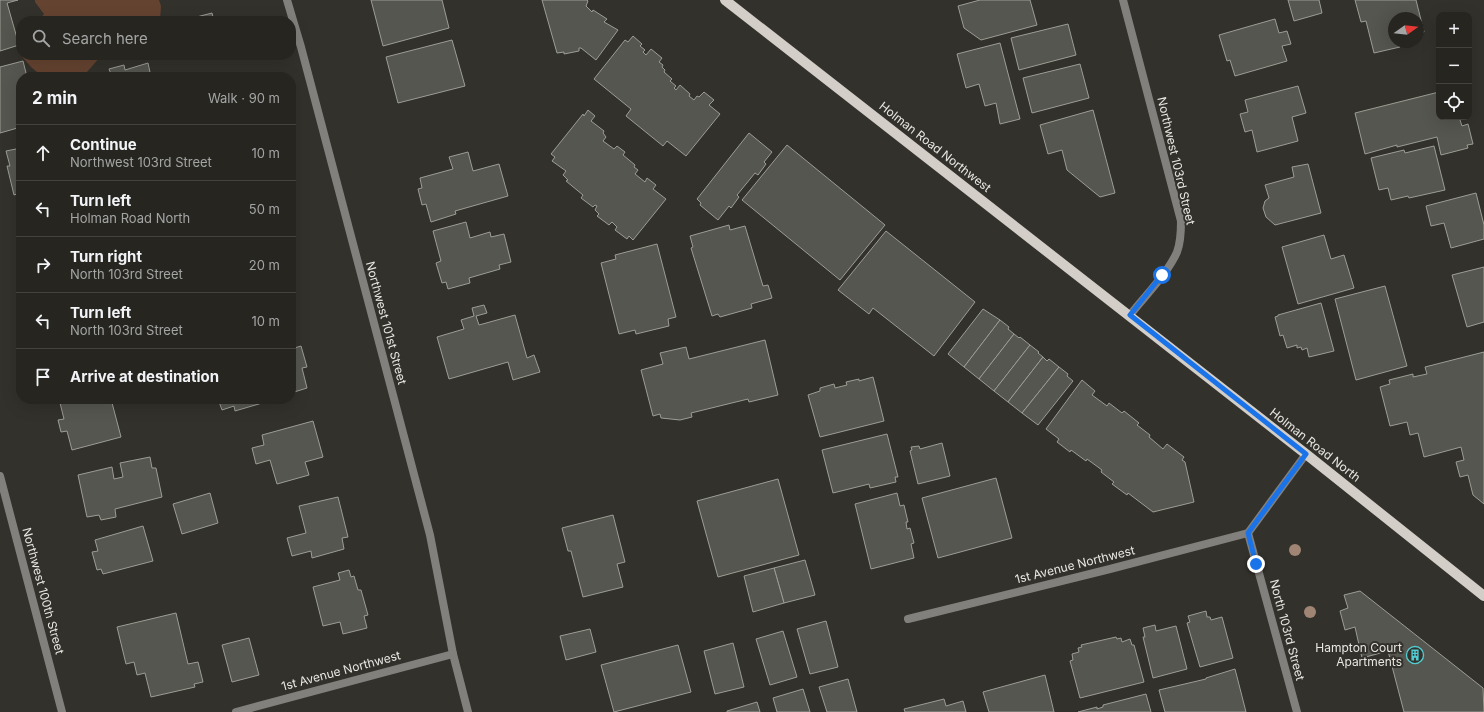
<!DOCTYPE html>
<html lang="en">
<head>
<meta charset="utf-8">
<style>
	body { margin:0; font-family:Inter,sans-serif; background:#32312d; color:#f1f3f6 }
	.controls { position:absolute; right:12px; top:12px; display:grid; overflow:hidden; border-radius:8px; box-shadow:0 4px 16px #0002 }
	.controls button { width:36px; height:36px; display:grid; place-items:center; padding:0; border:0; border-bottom:1px solid #42423e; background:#262520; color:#f1f3f6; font:20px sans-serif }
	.compass { position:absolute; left:1388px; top:12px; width:36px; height:36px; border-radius:50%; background:#262520; box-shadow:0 4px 16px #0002; rotate:75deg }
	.stop { position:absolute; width:12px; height:12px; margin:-9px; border:3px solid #1a73e8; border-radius:50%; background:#fff }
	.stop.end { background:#1a73e8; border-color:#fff; box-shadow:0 1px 4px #0008 }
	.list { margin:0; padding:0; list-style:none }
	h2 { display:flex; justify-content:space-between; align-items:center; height:52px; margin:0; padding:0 16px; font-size:17px }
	h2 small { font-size:13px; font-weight:400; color:#a4a5a5 }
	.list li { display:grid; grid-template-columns:26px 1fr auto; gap:12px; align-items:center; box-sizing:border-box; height:56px; padding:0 16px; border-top:1px solid #42423e }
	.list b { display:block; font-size:15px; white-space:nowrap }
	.list p { margin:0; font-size:13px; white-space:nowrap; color:#a4a5a5 }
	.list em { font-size:13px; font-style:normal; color:#a4a5a5 }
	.icon { flex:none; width:22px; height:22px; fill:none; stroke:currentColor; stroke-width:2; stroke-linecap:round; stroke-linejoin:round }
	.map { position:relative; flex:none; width:1484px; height:712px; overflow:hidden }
	.search { position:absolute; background:#262520; box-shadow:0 4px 16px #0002; left:16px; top:16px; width:280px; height:44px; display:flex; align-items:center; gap:10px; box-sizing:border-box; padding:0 14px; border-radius:16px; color:#a4a5a5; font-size:15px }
	.panel { position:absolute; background:#262520; box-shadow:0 4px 16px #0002; left:16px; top:72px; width:280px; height:332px; border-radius:16px }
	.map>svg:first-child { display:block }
</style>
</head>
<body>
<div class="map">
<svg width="1484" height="712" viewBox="0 0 1484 712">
	<rect width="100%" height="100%" fill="#33312b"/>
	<g fill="#654331">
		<path d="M 35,0 L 159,0 L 161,6 L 160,21 L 38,21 L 44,14 L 35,2 Z"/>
		<path d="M 21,37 L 21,55 L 138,55 L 120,58 L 100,57 L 87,72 L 67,72 L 43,77 L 31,67 L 20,54 L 19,38 Z"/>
	</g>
	<g fill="#55564f" stroke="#9c9e95">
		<path d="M 0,0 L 18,0 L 7,3 L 19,45 L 0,51 Z"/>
		<path d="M 371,0 L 442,0 L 449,28 L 383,46 Z"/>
		<path d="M 542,0 L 587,0 L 588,1 L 586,6 L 592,12 L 593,10 L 607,19 L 604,22 L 618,30 L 596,60 L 581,48 L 579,48 L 579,51 L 564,54 L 564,52 L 557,53 Z"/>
		<path d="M 980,0 L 1030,0 L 1037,25 L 981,40 L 964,28 L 958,6 Z"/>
		<path d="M 1288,0 L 1319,0 L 1322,13 L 1294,21 Z"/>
		<path d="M 1355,0 L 1416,0 L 1424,32 L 1418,34 L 1418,18 L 1394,18 L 1394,42 L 1399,42 L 1400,47 L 1374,53 L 1366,21 L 1361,22 Z"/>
		<path d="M 212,13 L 214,21 L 181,21 Z"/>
		<path d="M 1275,19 L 1279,33 L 1287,31 L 1291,44 L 1282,46 L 1287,61 L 1235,76 L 1230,60 L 1227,61 L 1219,35 Z"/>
		<path d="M 1068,24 L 1076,55 L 1019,70 L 1011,38 Z"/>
		<path d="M 633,36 L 642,44 L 640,46 L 645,50 L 643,52 L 646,55 L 651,49 L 662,58 L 659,62 L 663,65 L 662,67 L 665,70 L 664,72 L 672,79 L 670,81 L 676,86 L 674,88 L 676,90 L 680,85 L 690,94 L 689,96 L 694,100 L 697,96 L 699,97 L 704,92 L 714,100 L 709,105 L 720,114 L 686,156 L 667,141 L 663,146 L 626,116 L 631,109 L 594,79 L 625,40 L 628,42 Z"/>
		<path d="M 452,40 L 465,86 L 398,103 L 386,57 Z"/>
		<path d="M 1000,43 L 1020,119 L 1000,124 L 996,103 L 985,106 L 979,84 L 966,88 L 957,54 Z"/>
		<path d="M 23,61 L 27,77 L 21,77 L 21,127 L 0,133 L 0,67 Z"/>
		<path d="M 148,63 L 151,77 L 108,77 L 107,75 L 111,74 L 109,69 L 124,65 L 125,70 Z"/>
		<path d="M 1080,64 L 1089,98 L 1032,113 L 1023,78 Z"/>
		<path d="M 1298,86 L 1306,113 L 1292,117 L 1298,141 L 1257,152 L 1252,130 L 1245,132 L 1240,114 L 1248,112 L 1245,100 Z"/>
		<path d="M 1439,92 L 1439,117 L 1459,117 L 1462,126 L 1468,124 L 1473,144 L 1467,145 L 1468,148 L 1441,155 L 1437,137 L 1397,147 L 1397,145 L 1365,154 L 1355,113 Z"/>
		<path d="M 588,110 L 595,116 L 591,121 L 604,131 L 603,133 L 606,137 L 603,141 L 614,149 L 617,146 L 625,152 L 623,155 L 635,165 L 634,167 L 638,170 L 635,174 L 645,182 L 647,178 L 656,185 L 653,189 L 666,199 L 633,240 L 629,236 L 627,239 L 615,230 L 617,227 L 612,222 L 609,225 L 597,216 L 599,214 L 595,210 L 597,206 L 595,205 L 593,207 L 581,198 L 583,195 L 566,181 L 568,180 L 563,175 L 566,171 L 552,161 L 555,157 L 551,154 L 583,114 L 584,116 Z"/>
		<path d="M 1093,110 L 1115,193 L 1100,197 L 1067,170 L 1062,150 L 1048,154 L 1040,125 Z"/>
		<path d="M 749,133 L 772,152 L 764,162 L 766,164 L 758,175 L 755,173 L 737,195 L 739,197 L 731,208 L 729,206 L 718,220 L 700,205 L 701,203 L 697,199 Z"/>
		<path d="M 787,145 L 885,225 L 840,280 L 742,200 Z"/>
		<path d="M 1434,146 L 1445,190 L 1409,198 L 1408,196 L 1391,200 L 1388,188 L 1379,190 L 1371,158 L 1404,150 L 1405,153 Z"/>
		<path d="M 21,148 L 21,208 L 17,194 L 14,195 L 7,166 L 10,166 L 6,151 Z"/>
		<path d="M 468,152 L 473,171 L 499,164 L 508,196 L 455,211 L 456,214 L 431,222 L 426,204 L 422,205 L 418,189 L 422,188 L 420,178 L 453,169 L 449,157 Z"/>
		<path d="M 1308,164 L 1321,213 L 1275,225 L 1266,217 L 1263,208 L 1265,201 L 1269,198 L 1265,185 L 1294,177 L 1292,167 Z"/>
		<path d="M 1476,193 L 1484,225 L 1484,239 L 1451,248 L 1444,223 L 1431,226 L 1426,206 Z"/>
		<path d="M 466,222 L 470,238 L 490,232 L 491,237 L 504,234 L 511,262 L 499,265 L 500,269 L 469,278 L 470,283 L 448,289 L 446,282 L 442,283 L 436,263 L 441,261 L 433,231 Z"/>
		<path d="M 729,225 L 730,230 L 745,226 L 763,286 L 768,285 L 772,298 L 751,304 L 752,308 L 720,317 L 718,314 L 712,316 L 691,248 L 693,247 L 690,236 Z"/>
		<path d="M 886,231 L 975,302 L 934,356 L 873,308 L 869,314 L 838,290 Z"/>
		<path d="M 1324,235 L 1331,259 L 1344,255 L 1354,288 L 1298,304 L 1282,247 Z"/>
		<path d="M 657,244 L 676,317 L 668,319 L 669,326 L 636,334 L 635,330 L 619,334 L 601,263 L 616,259 L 615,255 Z"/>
		<path d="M 1484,267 L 1484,322 L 1467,327 L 1452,275 Z"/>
		<path d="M 1385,286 L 1407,366 L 1356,380 L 1335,299 Z"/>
		<path d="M 1321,303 L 1334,351 L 1309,357 L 1307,348 L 1302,350 L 1301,347 L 1297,348 L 1297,345 L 1287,348 L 1283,335 L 1280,336 L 1275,317 L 1278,316 L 1278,315 Z"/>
		<path d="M 484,305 L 487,313 L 476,316 L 479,325 L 515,315 L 527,358 L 534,355 L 540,372 L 513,380 L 508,362 L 449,379 L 437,337 L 464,329 L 461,320 L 474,316 L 472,308 Z"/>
		<path d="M 983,309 L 1000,320 L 964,367 L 948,354 Z"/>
		<path d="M 1000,320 L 1009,327 L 1008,329 L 1014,334 L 979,379 L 964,367 Z"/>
		<path d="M 1014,334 L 1019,338 L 1020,337 L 1030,345 L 994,391 L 979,379 Z"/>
		<path d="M 765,340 L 778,395 L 749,402 L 748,399 L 691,413 L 692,417 L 680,420 L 661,418 L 660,414 L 653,416 L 641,370 L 663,364 L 660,353 L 686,347 L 689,359 Z"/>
		<path d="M 1030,345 L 1039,352 L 1038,353 L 1043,357 L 1008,402 L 994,391 Z"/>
		<path d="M 301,346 L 307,367 L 302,368 L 307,388 L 291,393 L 291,349 Z"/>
		<path d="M 1484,352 L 1484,504 L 1473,495 L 1468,475 L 1460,477 L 1456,462 L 1464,460 L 1461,447 L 1424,457 L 1418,433 L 1410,435 L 1407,422 L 1390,426 L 1380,387 L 1390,384 L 1389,380 L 1413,374 L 1413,377 L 1427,374 L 1425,367 Z"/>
		<path d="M 1043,357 L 1047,361 L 1049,359 L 1059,367 L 1022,413 L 1008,402 Z"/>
		<path d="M 1059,367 L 1068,374 L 1067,376 L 1073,381 L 1038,425 L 1022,413 Z"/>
		<path d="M 873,377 L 884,421 L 820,437 L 808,395 L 820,391 L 820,388 L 834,384 L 835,388 L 847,385 L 846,382 L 859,379 L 859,381 Z"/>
		<path d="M 1082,380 L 1095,391 L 1092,395 L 1107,406 L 1109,403 L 1122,413 L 1124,411 L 1139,423 L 1137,425 L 1150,435 L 1149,437 L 1163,449 L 1167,444 L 1184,457 L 1182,460 L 1185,462 L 1194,502 L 1153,512 L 1128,493 L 1127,495 L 1112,484 L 1114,482 L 1101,472 L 1102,470 L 1087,459 L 1086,461 L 1071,450 L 1070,452 L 1057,442 L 1059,439 L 1046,429 Z"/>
		<path d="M 59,399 L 111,399 L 121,437 L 72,450 L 67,431 L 61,432 L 58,420 L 64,419 Z"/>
		<path d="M 218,399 L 270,399 L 268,399 L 269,401 L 235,411 L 234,406 L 222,410 Z"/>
		<path d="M 313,421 L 323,457 L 305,462 L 309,475 L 277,484 L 270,460 L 256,464 L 252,448 L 264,445 L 262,435 Z"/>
		<path d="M 887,434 L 898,477 L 895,477 L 896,482 L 870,488 L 869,484 L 833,493 L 822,450 Z"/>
		<path d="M 942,443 L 950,476 L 918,484 L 910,451 L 912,450 L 911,447 L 919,446 L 920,449 Z"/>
		<path d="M 150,457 L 152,468 L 156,468 L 162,497 L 115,509 L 116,517 L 101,520 L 99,515 L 87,517 L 78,475 L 112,467 L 114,479 L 123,477 L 120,463 Z"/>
		<path d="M 996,478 L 1012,538 L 938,558 L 922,498 Z"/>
		<path d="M 778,479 L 799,555 L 718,577 L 697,501 Z"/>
		<path d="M 210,493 L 218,523 L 182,534 L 173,504 Z"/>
		<path d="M 897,493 L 900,506 L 904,505 L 908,522 L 906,522 L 907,529 L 910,528 L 914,543 L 911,544 L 914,558 L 871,569 L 855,504 Z"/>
		<path d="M 338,497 L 348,537 L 342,538 L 344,549 L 312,558 L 311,551 L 292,556 L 287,538 L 306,533 L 299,506 Z"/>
		<path d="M 613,515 L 625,562 L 617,564 L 623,587 L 583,597 L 571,551 L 568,551 L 562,528 Z"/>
		<path d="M 143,526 L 153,561 L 103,574 L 101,569 L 97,570 L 92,552 L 98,551 L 95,540 Z"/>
		<path d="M 805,560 L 815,595 L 784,603 L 774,568 Z"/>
		<path d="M 774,568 L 784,603 L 753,612 L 744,576 Z"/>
		<path d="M 349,570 L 351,577 L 354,576 L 358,590 L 361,590 L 368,615 L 364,616 L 367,628 L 343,634 L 340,622 L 323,626 L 313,587 L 340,580 L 338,573 Z"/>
		<path d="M 1360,591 L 1483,688 L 1484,712 L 1404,712 L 1388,651 L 1362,658 L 1355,627 L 1345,630 L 1340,611 L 1348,608 L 1344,595 Z"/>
		<path d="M 1206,611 L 1207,617 L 1210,617 L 1211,620 L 1222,617 L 1233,658 L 1200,667 L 1187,623 L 1190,622 L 1188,616 Z"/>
		<path d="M 176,613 L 188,664 L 198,662 L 203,682 L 194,684 L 195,687 L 151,697 L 145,673 L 137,675 L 134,662 L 126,664 L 117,627 Z"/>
		<path d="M 826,621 L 838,667 L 810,674 L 797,629 Z"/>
		<path d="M 1155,625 L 1156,631 L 1176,626 L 1187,669 L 1153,678 L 1143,637 L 1145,637 L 1143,628 Z"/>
		<path d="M 590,629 L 596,652 L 566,660 L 560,636 Z"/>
		<path d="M 783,631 L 797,677 L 770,685 L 756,639 Z"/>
		<path d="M 1116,637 L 1117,639 L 1121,638 L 1122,642 L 1130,639 L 1132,645 L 1134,645 L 1144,682 L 1080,698 L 1070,661 L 1073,660 L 1072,654 L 1079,652 L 1078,648 L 1082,647 L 1081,645 Z"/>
		<path d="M 249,638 L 259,675 L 232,682 L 222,645 Z"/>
		<path d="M 733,643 L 744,687 L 715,694 L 704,651 Z"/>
		<path d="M 678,645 L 691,692 L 614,712 L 601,665 Z"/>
		<path d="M 1235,669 L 1246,712 L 1165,712 L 1159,690 L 1206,679 L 1206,678 Z"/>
		<path d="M 1045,675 L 1054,712 L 989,712 L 983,692 Z"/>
		<path d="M 848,679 L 857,712 L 827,712 L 819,687 Z"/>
		<path d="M 803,689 L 810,712 L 777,712 L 773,698 Z"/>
		<path d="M 1146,694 L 1151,712 L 1078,712 L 1097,707 L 1097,709 L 1103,707 L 1103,705 Z"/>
		<path d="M 944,699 L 946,706 L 963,701 L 966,712 L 905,712 L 904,709 Z"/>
		<path d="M 757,702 L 760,712 L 727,712 L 727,711 Z"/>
	</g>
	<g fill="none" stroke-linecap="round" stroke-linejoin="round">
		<g stroke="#82807d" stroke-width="8">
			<path d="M 287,0 L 301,47 L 430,535 L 453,654 L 468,712"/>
			<path d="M 1123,0 L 1181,221 C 1181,231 1181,242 1177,252 C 1168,273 1144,297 1130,315"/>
			<path d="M 0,476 L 62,712"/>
			<path d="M 908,619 L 1110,569 L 1248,533"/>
			<path d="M 236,712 L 453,654"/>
			<path d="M 1297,712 L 1248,533 L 1306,454"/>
		</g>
		<path stroke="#d3cec8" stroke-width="10" d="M 725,0 L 1306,454 L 1484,596"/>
	</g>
	<g fill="#a08575">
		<circle cx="1295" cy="550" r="6"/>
		<circle cx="1310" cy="612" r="6"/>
	</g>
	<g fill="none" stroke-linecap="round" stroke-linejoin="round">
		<path stroke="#1a73e8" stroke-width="5" d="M 1162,275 L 1130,315 L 1306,454 L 1248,533 L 1256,564"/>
	</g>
	<defs>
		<g id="building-ring" transform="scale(0.9)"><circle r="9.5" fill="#33312b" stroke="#51ccd2" stroke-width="1.5"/><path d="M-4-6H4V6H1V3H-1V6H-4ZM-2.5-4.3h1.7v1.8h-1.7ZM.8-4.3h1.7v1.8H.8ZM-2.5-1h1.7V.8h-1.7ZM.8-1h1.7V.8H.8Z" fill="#51ccd2"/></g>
	</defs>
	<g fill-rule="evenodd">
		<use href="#building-ring" x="1415" y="655"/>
	</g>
	<g text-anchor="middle" stroke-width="4" stroke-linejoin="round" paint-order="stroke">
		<g font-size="12" fill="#e9e7e3" stroke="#33312b">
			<text transform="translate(935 147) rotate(38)" y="4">Holman Road Northwest</text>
			<text transform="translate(1176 161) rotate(77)" y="4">Northwest 103rd Street</text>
			<text transform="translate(386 323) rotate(75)" y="4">Northwest 101st Street</text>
			<text transform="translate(1315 445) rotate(38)" y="4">Holman Road North</text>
			<text transform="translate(1075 565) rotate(-14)" y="4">1st Avenue Northwest</text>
			<text transform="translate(43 591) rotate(75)" y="4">Northwest 100th Street</text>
			<text transform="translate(1287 630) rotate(75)" y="4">North 103rd Street</text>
			<text transform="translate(341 671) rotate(-15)" y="4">1st Avenue Northwest</text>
		</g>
		<g font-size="12" fill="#e9e7e3" stroke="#33312b" text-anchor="end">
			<text x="1402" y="652">Hampton Court<tspan x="1402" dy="14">Apartments</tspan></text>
		</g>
	</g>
</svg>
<div class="controls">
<button>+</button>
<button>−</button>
<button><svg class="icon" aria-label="locate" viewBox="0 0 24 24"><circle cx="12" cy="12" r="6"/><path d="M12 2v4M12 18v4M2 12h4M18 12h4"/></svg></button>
</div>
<svg class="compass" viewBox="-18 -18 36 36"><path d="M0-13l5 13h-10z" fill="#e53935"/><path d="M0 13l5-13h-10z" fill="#a4a5a5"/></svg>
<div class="stop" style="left:1162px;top:275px"></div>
<div class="stop end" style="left:1256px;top:564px"></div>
<div class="search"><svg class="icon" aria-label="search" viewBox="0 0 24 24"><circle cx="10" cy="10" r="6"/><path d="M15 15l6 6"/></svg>Search here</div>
<section class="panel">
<h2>2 min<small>Walk · 90 m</small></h2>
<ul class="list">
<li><svg class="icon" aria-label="ahead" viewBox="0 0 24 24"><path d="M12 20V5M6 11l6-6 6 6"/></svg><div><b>Continue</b><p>Northwest 103rd Street</p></div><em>10 m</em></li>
<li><svg class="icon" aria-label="left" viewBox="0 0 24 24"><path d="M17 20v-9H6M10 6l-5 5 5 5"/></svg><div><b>Turn left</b><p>Holman Road North</p></div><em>50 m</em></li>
<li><svg class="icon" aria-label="right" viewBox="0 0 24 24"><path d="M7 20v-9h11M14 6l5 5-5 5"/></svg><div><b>Turn right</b><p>North 103rd Street</p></div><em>20 m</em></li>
<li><svg class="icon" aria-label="left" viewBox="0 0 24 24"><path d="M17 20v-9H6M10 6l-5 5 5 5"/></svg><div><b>Turn left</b><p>North 103rd Street</p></div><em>10 m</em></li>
<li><svg class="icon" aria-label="arrive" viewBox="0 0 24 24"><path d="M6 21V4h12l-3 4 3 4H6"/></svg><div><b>Arrive at destination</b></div></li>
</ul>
</section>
</div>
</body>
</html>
